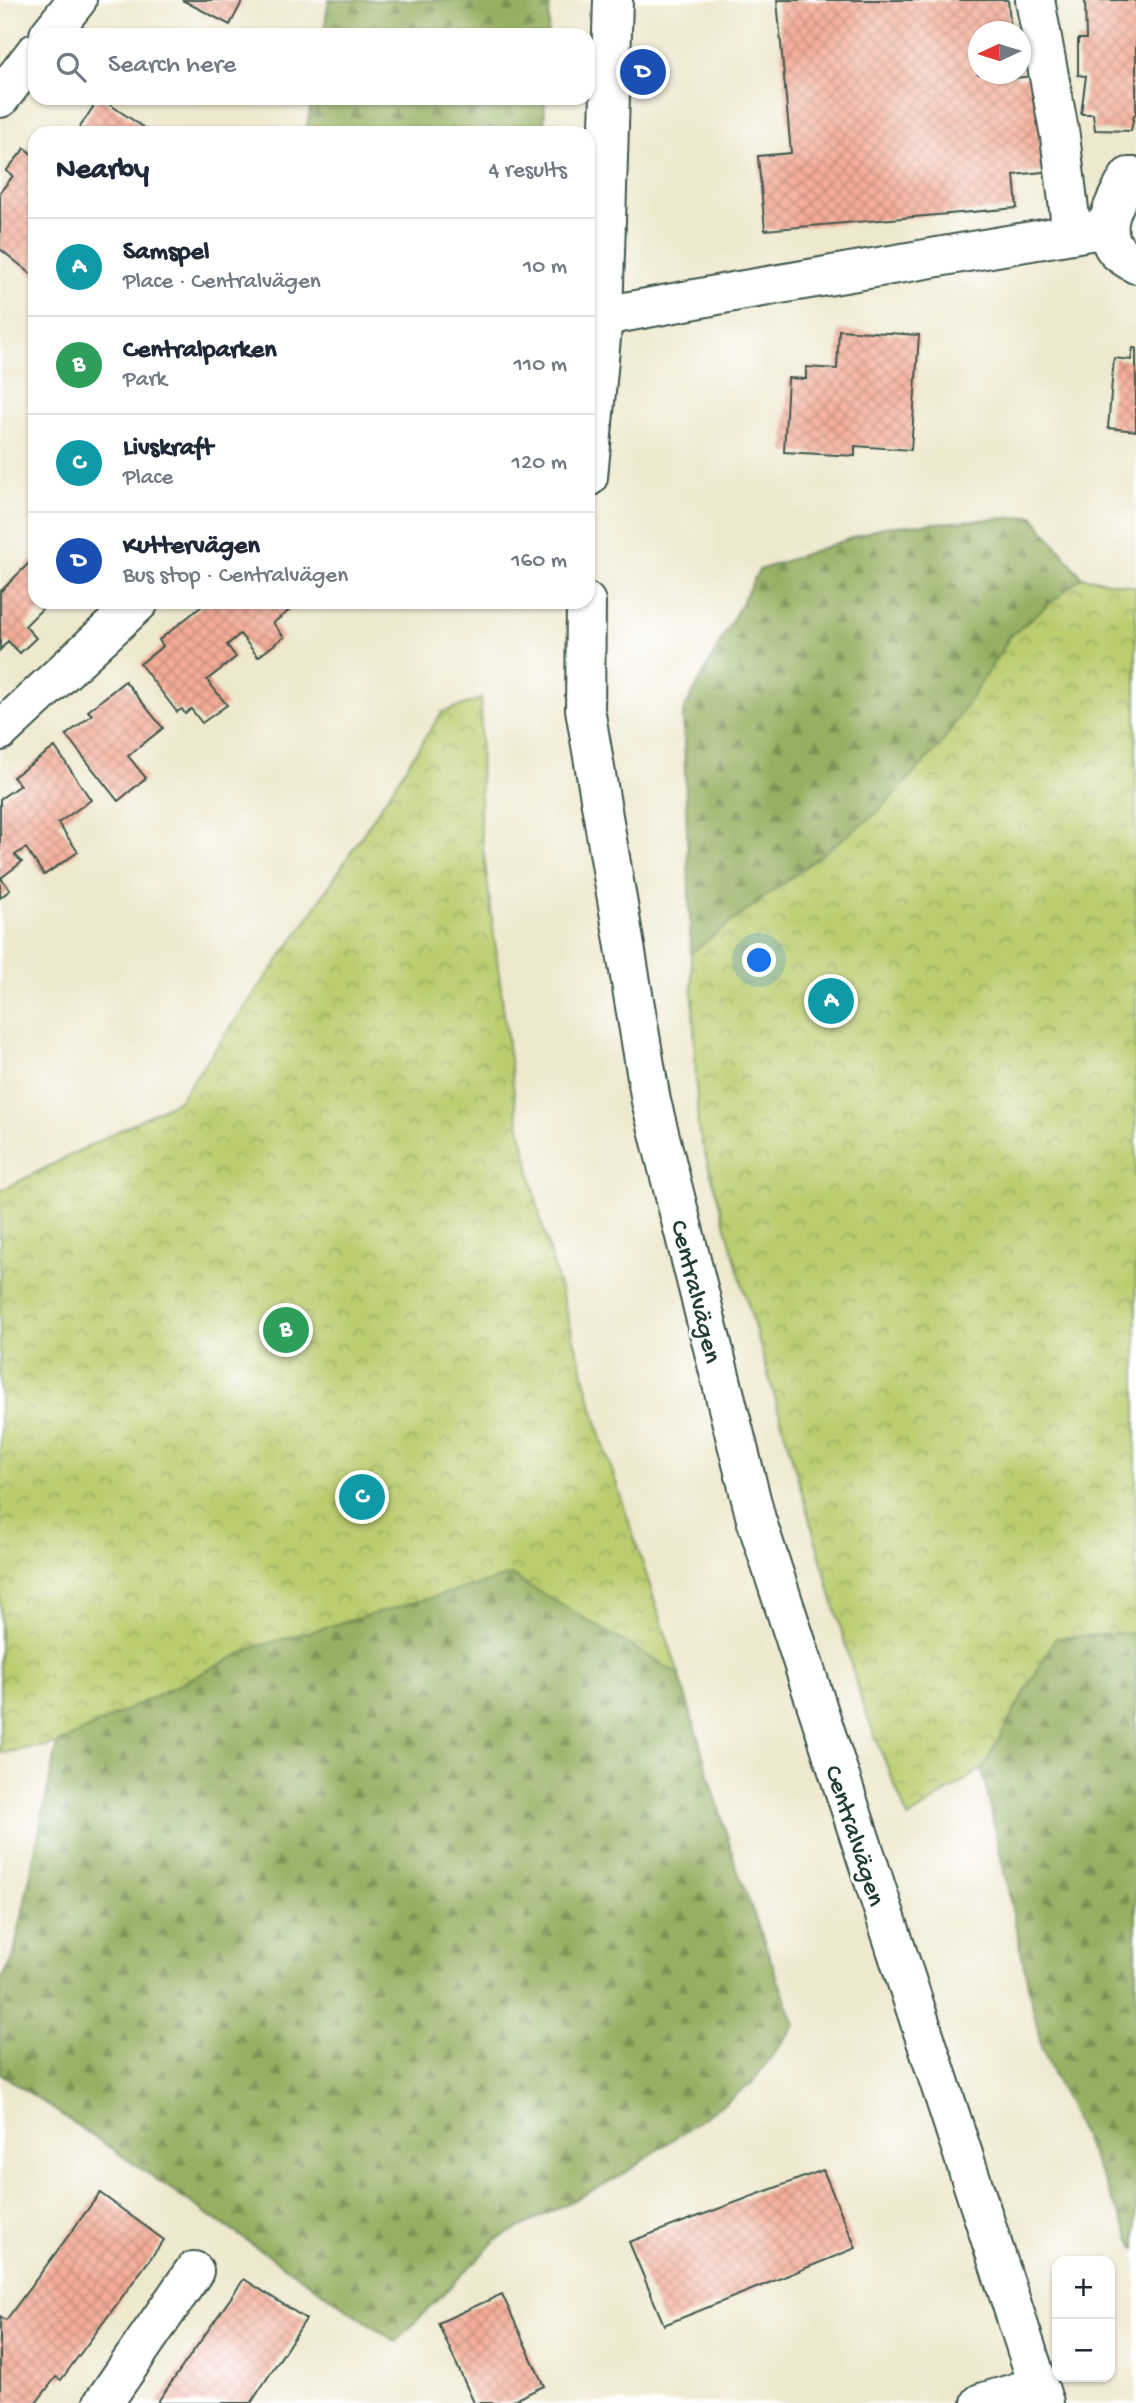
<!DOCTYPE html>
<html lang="en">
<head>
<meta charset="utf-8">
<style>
	body { margin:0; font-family:"Gochi Hand",sans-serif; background:#f6f6f7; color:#1f2937 }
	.controls { position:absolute; right:21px; bottom:21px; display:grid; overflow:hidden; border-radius:14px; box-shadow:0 2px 5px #0004 }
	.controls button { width:63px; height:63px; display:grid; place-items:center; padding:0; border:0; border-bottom:2px solid #e0e1e3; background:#fff; color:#1f2937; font:35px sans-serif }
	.compass { position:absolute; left:968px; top:21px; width:63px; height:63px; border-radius:50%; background:#fff; box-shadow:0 2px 5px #0004; rotate:266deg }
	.you { position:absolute; left:760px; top:961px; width:24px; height:24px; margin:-18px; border:5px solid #fff; border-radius:50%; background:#1a73e8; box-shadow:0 0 0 10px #1a73e833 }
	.badge { display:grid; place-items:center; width:46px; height:46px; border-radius:50%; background:#ea580c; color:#fff; font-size:23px; font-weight:700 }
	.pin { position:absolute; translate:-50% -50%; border:4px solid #fff; box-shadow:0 2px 7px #0006 }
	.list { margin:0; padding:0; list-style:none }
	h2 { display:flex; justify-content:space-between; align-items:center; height:91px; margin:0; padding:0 28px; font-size:30px }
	h2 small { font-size:23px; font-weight:400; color:#747a83 }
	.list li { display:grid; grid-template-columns:46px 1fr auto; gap:21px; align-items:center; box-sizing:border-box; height:98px; padding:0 28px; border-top:2px solid #e0e1e3 }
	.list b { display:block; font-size:26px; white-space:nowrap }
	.list p { margin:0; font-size:23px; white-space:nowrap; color:#747a83 }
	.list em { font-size:23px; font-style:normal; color:#747a83 }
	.icon { flex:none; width:38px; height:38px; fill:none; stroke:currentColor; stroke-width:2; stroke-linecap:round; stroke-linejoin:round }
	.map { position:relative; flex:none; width:1136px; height:2403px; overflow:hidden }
	.search { position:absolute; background:#fff; box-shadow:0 2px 5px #0004; left:28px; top:28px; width:567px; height:77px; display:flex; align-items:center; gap:18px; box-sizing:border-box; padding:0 24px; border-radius:21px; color:#747a83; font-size:26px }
	.panel { position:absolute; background:#fff; box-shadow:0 2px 5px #0004; left:28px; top:126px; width:567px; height:483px; border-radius:21px }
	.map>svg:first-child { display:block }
</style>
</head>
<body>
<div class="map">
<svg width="1136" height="2403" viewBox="0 0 1136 2403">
	<defs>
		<pattern id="forest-firs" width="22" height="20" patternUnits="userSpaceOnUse" patternTransform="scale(1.75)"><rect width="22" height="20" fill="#95b062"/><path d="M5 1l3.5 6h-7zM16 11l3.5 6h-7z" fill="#799052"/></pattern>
		<pattern id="park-crowns" width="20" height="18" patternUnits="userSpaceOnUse" patternTransform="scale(1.75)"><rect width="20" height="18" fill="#bccd70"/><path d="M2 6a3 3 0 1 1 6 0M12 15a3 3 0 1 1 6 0" fill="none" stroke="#98a85d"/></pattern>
		<pattern id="building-cross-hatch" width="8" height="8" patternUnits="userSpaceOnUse" patternTransform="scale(1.75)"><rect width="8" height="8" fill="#f5ac97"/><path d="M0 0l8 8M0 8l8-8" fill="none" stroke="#c68d7c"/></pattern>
	</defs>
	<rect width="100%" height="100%" fill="#fff"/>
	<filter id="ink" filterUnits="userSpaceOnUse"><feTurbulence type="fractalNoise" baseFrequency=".0143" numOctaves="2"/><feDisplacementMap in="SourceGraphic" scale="14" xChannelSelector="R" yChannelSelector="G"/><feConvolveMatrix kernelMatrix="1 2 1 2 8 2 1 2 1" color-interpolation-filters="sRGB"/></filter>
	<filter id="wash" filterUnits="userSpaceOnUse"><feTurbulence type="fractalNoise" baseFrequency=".00686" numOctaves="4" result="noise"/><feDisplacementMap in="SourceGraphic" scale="28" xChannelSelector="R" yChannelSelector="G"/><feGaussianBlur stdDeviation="1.57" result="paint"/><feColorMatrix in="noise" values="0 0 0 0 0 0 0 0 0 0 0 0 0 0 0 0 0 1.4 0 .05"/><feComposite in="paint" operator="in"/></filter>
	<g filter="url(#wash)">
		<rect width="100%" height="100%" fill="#eee8cd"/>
		<g fill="url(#forest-firs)" stroke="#5a764b" stroke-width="2">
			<path d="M 329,0 L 550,0 L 548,35 L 323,35 Z"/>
			<path d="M 312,98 L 545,98 L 544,133 L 306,133 Z"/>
			<path d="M 1033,516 L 1082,577 L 1011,636 L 942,743 L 878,812 L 691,953 L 683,712 L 759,570 L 883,527 Z"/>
			<path d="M 511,1575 L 679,1674 L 736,1866 L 795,2025 L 751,2084 L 621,2176 L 497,2239 L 396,2342 L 0,2073 L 0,1983 L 13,1959 L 57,1744 L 255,1647 Z"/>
			<path d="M 1136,1632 L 1136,2250 L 1042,2050 L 982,1769 L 1055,1638 Z"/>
		</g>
		<g fill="url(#park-crowns)" stroke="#6e8552" stroke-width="2">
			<path d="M 1082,577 L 1136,587 L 1136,1632 L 1055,1638 L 982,1769 L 908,1818 L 863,1706 L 698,1129 L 691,953 L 878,812 L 942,743 L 1011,636 Z"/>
			<path d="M 481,699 L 480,824 L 516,1108 L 541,1221 L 602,1440 L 679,1674 L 511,1575 L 255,1647 L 57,1744 L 0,1753 L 0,1191 L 179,1100 L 305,923 L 442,712 Z"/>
		</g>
		<g id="blocks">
			<g fill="url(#building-cross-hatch)">
				<path d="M 182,0 L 243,0 L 230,25 Z"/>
				<path d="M 777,0 L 1008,0 L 1011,32 L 978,32 L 978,74 L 1015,74 L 1015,78 L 1044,75 L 1052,171 L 1014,175 L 1017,208 L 765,230 L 758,156 L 791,153 Z"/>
				<path d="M 1085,0 L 1136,0 L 1136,115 L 1134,115 L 1131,131 L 1095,130 L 1093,114 L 1081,114 L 1086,76 L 1078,75 L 1078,39 L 1086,39 Z"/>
				<path d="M 99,98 L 100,98 L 152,133 L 76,133 Z"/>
				<path d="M 25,148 L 35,157 L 35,277 L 0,249 L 0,192 L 13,176 L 6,171 Z"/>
				<path d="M 839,330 L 919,335 L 911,450 L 855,446 L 855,456 L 784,452 L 788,378 L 806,379 L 806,367 L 837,369 Z"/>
				<path d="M 1133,348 L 1136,348 L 1136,431 L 1108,428 L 1114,358 L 1131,360 Z"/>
				<path d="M 35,557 L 35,602 L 49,602 L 25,626 L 36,638 L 20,653 L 8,641 L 0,650 L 0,592 Z"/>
				<path d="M 207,602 L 300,602 L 273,623 L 284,637 L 258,657 L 240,634 L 227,645 L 236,657 L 207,680 L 227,705 L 202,723 L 191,709 L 185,714 L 182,709 L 177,712 L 140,664 L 163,646 L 159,640 Z"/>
				<path d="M 125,681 L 163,728 L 128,756 L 146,778 L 118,801 L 66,735 L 92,715 L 88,711 Z"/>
				<path d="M 55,747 L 91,800 L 58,823 L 78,852 L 44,875 L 26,848 L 15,855 L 22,862 L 1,878 L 10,890 L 0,898 L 0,799 L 20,785 L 13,777 Z"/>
				<path d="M 823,2170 L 856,2248 L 664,2325 L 629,2242 Z"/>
				<path d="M 100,2193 L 164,2240 L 61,2380 L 56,2377 L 36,2403 L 3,2403 L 0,2400 L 0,2316 L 6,2320 Z"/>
				<path d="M 244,2279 L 306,2319 L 251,2403 L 157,2403 Z"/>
				<path d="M 502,2294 L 544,2386 L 508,2403 L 474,2403 L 438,2323 Z"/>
			</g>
		</g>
	</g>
	<g filter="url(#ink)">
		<use href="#blocks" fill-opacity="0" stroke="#3e574b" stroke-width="2"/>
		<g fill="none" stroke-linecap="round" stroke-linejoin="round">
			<g stroke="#3e574b" stroke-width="42">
				<g id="minor">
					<path d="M 1035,0 L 1060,136 L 1072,234"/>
					<path d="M 49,35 L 77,0"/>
					<path d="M 0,98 L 35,53"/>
					<path d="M 1136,177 L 1129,177 C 1117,198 1097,228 1117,251 C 1121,256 1130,260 1136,264"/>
					<path d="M 588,319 L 733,292 L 1107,228"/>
					<path d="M 588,477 L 603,316 L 613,0"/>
					<path d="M 586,602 L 585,709 L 651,1101 L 756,1519 L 1044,2403"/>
					<path d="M 0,731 L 139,602"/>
					<path d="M 103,2403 L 194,2271"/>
					<path d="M 981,2403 L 1038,2386"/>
				</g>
			</g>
			<use href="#minor" stroke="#fff" stroke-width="38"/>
		</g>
	</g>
	<g text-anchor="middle" stroke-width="6" stroke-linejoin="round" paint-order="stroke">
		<g font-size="26" fill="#1f3d34" stroke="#fff">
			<text transform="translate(698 1291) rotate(76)" y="9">Centralvägen</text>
			<text transform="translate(857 1835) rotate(72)" y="9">Centralvägen</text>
		</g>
	</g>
</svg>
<div class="controls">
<button>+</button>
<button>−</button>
</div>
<svg class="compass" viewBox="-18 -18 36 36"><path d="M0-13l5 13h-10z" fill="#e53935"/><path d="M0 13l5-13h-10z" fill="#747a83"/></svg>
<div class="you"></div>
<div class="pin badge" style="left:831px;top:1001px;background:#0f9aa8">A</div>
<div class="pin badge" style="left:286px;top:1330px;background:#2e9e5b">B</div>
<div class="pin badge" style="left:362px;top:1497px;background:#0f9aa8">C</div>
<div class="pin badge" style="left:643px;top:72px;background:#1a4fb4">D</div>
<div class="search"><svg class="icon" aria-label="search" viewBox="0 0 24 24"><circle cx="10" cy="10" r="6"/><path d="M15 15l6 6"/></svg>Search here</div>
<section class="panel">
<h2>Nearby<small>4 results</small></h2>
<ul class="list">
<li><span class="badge" style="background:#0f9aa8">A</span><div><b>Samspel</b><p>Place · Centralvägen</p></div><em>10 m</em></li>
<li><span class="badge" style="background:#2e9e5b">B</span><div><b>Centralparken</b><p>Park</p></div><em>110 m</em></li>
<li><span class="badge" style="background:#0f9aa8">C</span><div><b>Livskraft</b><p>Place</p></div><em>120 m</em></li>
<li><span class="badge" style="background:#1a4fb4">D</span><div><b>Kuttervägen</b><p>Bus stop · Centralvägen</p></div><em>160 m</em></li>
</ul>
</section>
</div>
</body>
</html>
